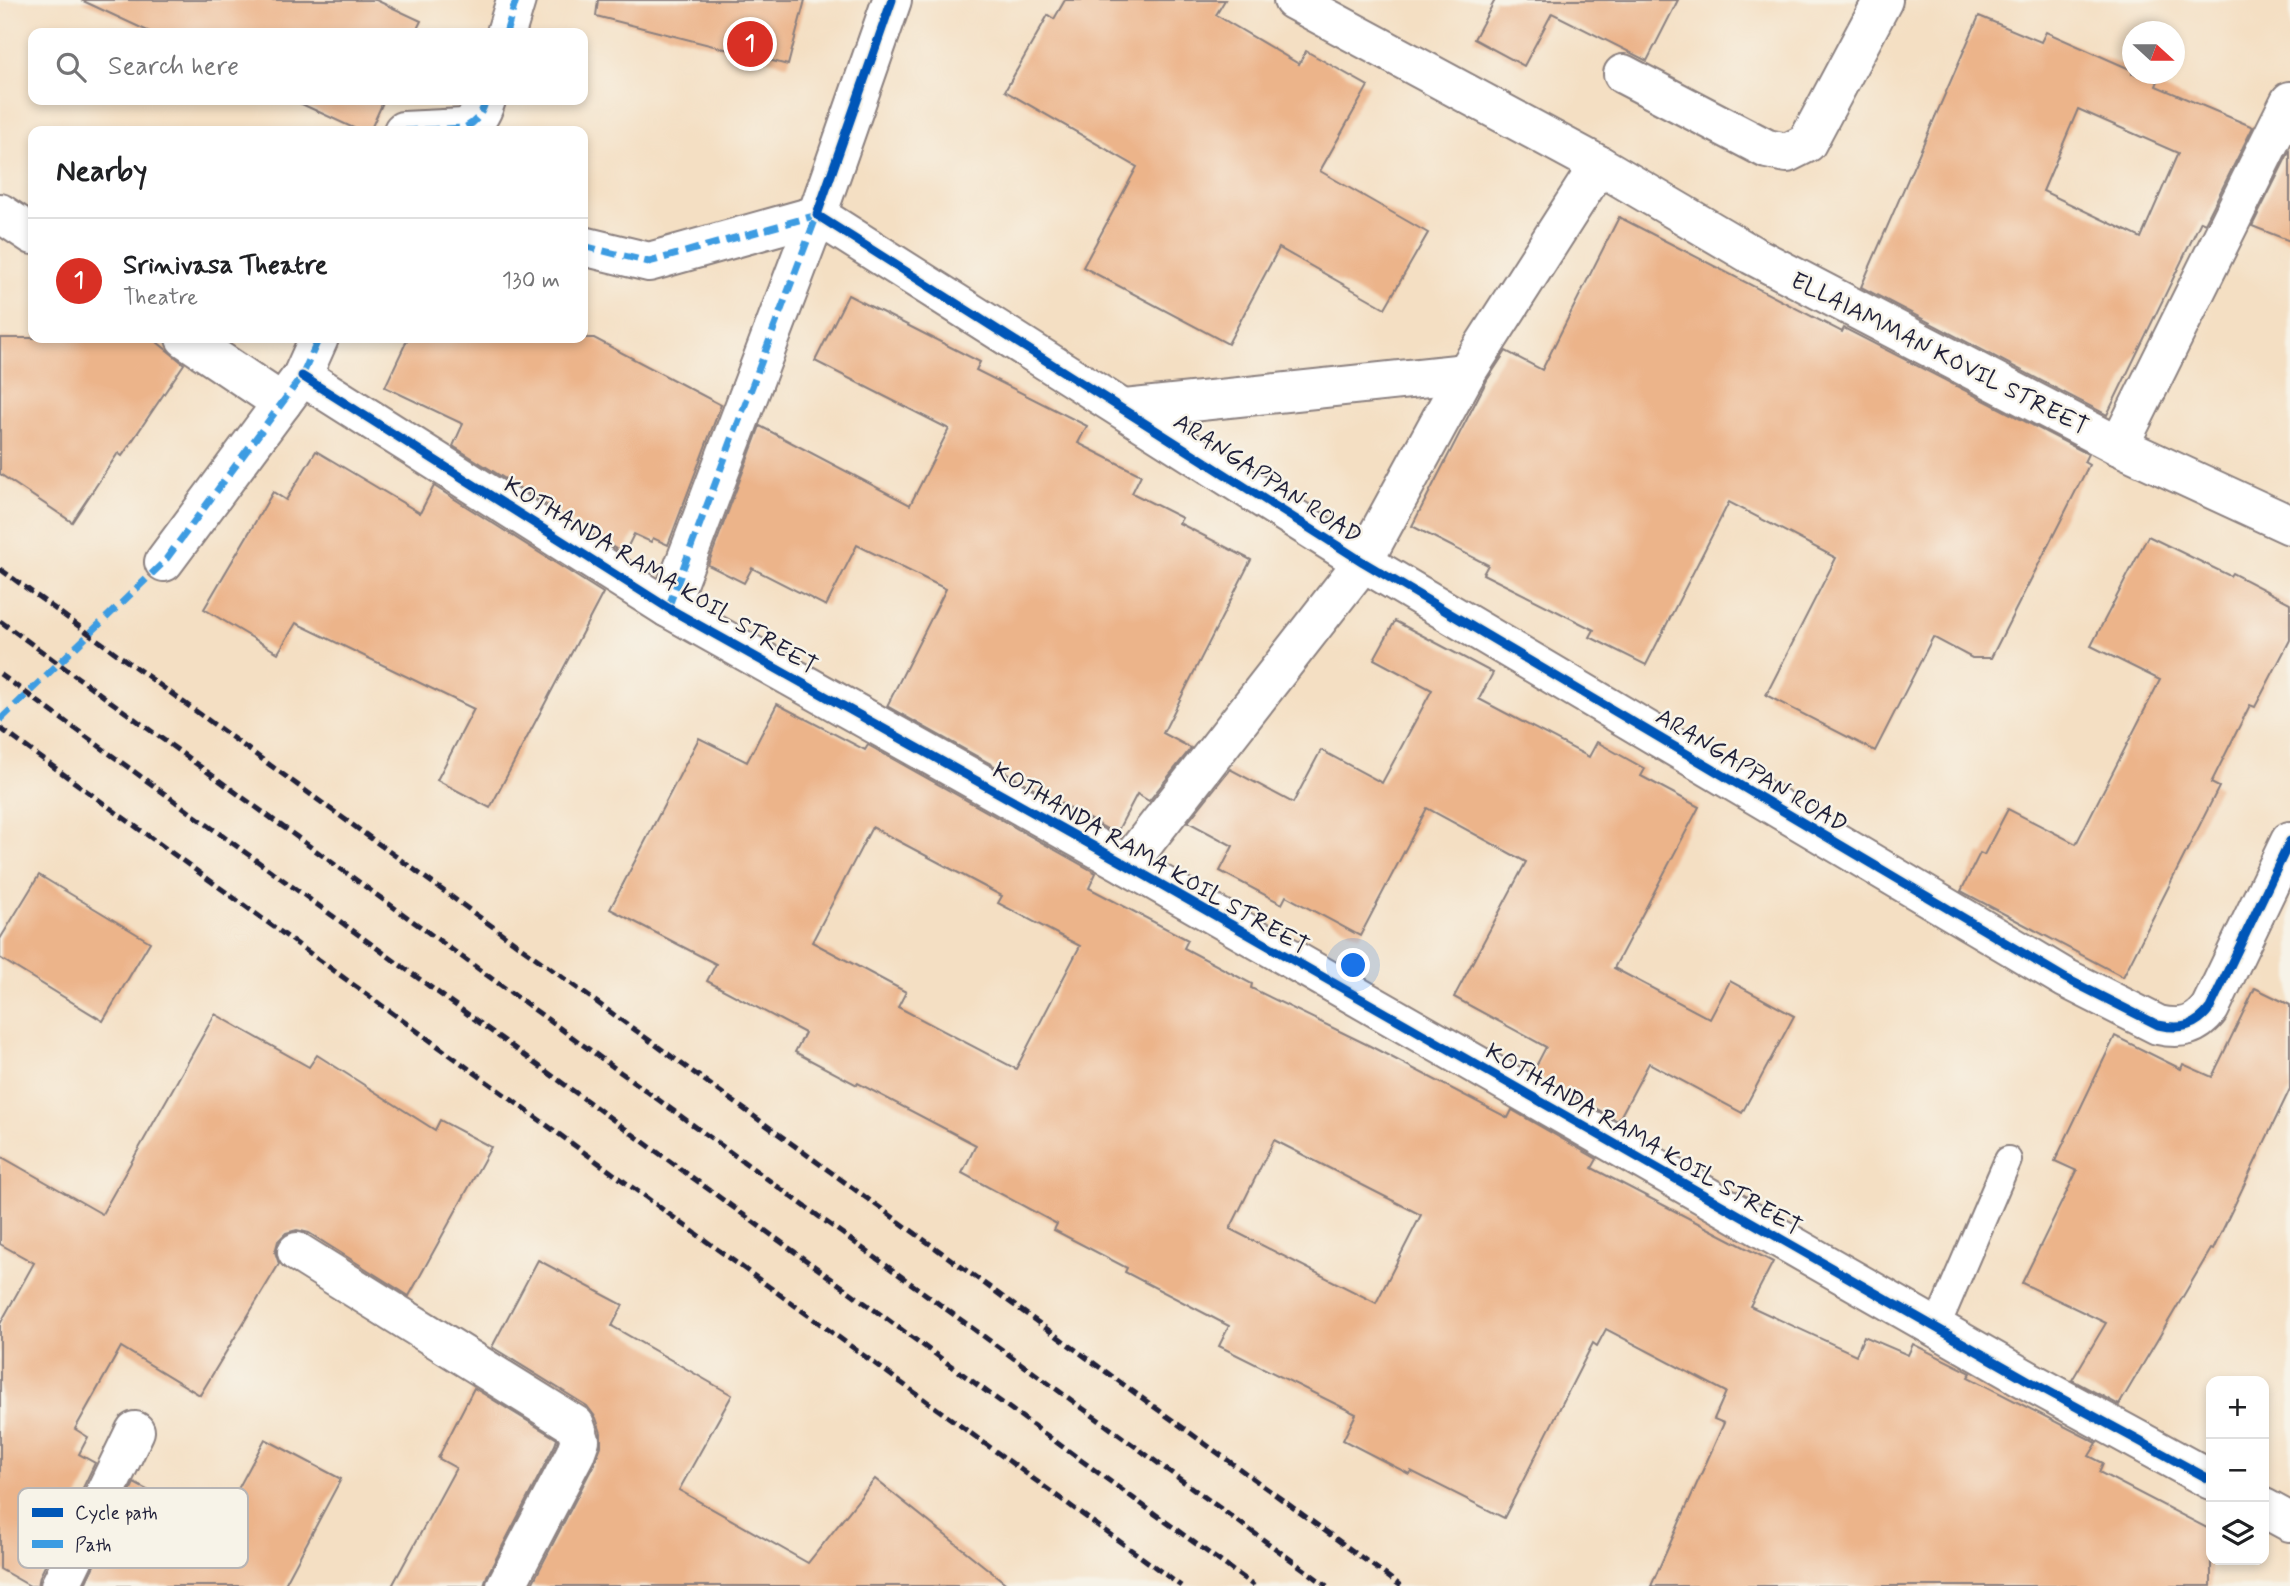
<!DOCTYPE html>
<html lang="en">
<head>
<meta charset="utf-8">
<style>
	body { margin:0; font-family:Mynerve,sans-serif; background:#f6f6f6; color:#202124 }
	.controls { position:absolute; right:21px; bottom:21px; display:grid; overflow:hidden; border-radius:14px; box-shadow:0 4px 10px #0003 }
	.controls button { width:63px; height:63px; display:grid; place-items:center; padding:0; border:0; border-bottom:2px solid #e0e0e0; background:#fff; color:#202124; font:35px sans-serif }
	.compass { position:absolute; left:2122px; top:21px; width:63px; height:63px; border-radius:50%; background:#fff; box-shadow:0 4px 10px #0003; rotate:111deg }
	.you { position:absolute; left:1354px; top:966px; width:24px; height:24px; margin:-18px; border:5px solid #fff; border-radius:50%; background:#1a73e8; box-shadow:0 0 0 10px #1a73e833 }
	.badge { display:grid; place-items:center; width:46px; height:46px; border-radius:50%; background:#d93025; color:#fff; font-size:23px; font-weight:700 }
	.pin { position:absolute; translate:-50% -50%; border:4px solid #fff; box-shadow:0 2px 7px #0006 }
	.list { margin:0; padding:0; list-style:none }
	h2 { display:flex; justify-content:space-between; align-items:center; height:91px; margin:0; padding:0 28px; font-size:30px }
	h2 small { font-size:23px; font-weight:400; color:#757577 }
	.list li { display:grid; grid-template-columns:46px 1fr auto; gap:21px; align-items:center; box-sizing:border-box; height:126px; padding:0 28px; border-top:2px solid #e0e0e0 }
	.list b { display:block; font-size:26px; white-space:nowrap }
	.list p { margin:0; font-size:23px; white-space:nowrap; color:#757577 }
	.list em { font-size:23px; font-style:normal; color:#757577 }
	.icon { flex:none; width:38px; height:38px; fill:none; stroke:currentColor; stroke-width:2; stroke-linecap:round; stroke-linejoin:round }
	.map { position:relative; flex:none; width:2290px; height:1586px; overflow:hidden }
	.search { position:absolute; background:#fff; box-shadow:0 4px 10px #0003; left:28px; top:28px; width:560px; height:77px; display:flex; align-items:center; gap:18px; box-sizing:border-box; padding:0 24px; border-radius:14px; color:#757577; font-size:26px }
	.panel { position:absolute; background:#fff; box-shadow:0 4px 10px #0003; left:28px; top:126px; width:560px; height:217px; border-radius:14px }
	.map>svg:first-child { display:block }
</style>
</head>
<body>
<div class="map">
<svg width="2290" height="1586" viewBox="0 0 2290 1586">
	<rect width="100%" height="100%" fill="#f7f3e8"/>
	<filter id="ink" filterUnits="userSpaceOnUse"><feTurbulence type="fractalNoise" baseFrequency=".0143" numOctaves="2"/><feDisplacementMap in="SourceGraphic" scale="14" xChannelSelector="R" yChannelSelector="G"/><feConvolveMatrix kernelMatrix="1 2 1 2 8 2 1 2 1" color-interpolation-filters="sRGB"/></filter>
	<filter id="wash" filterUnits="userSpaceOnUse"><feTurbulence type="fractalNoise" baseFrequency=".00686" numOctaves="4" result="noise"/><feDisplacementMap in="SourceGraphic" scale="28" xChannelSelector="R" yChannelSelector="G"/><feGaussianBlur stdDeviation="1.57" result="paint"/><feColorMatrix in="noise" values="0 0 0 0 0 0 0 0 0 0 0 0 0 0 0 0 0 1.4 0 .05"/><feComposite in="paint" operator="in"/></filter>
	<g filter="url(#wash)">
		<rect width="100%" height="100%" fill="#f4dfc3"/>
		<g id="blocks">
			<g fill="#ecb48a" fill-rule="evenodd">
				<path d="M 81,0 L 376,0 L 421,21 L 415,33 L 152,33 Z"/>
				<path d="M 598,0 L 805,0 L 788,65 L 596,16 Z"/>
				<path d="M 1065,0 L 1225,0 L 1216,15 L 1299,64 L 1306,51 L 1368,86 L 1320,171 L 1428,233 L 1385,308 L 1279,248 L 1228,344 L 1083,267 L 1137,167 L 1005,91 L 1048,15 L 1054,19 Z"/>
				<path d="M 1495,0 L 1678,0 L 1647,61 L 1552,13 L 1524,66 L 1474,39 Z"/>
				<path d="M 1979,16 L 2041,42 L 2046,32 L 2132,70 L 2132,74 L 2141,74 L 2158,81 L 2156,86 L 2253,127 L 2205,223 L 2201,221 L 2107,415 L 1861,287 ZM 2078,109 L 2178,153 L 2141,238 L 2043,191 Z"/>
				<path d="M 293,100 L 384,100 L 370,131 L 360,131 Z"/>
				<path d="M 2290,150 L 2290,241 L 2252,226 Z"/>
				<path d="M 1619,217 L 1842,332 L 1844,328 L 2088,454 L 2084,462 L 2089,465 L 1991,658 L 1972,658 L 1933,637 L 1875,751 L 1766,695 L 1836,558 L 1729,502 L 1646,665 L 1590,637 L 1594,630 L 1483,574 L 1488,565 L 1412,526 L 1487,380 L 1506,351 L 1542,370 Z"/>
				<path d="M 848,295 L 980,362 L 976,370 L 1087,426 L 1078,443 L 1141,475 L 1132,493 L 1182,518 L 1179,523 L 1251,560 L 1163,733 L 1191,748 L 1149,801 L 1137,794 L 1116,834 L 887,706 L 946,589 L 857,545 L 826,606 L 752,568 L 744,583 L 708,565 L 760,426 L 910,505 L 949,429 L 815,361 Z"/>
				<path d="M 0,338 L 152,338 L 184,364 L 122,456 L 118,453 L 72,522 L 0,474 Z"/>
				<path d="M 408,338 L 594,338 L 721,405 L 668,545 L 653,538 L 651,542 L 634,534 L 624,554 L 453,446 L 463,424 L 385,387 Z"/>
				<path d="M 316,451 L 420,513 L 434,486 L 603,593 L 490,808 L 437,780 L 474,709 L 296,623 L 278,653 L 204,609 L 273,492 L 286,500 Z"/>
				<path d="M 2148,536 L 2230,576 L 2232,573 L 2290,603 L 2290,640 L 2255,707 L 2250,705 L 2211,783 L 2219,787 L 2123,977 L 1961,891 L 1980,853 L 1984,855 L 2008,809 L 2076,844 L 2160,680 L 2091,646 Z"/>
				<path d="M 1395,621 L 1493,673 L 1479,699 L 1589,757 L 1597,742 L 1645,769 L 1641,776 L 1699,807 L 1614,968 L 1710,1019 L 1730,981 L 1794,1016 L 1742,1113 L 1649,1063 L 1618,1121 L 1533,1072 L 1546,1047 L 1454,997 L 1526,862 L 1427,808 L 1360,936 L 1286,896 L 1282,904 L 1220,871 L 1233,846 L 1188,822 L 1230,769 L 1293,803 L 1321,750 L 1382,783 L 1432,690 L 1374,659 Z"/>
				<path d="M 777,704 L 865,750 L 868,745 L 1096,873 L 1089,888 L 1188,940 L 1184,948 L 1252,984 L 1251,988 L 1370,1046 L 1508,1118 L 1512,1110 L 1597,1159 L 1592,1168 L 1773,1262 L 1750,1306 L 1856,1355 L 1864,1336 L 1908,1355 L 1913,1344 L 1971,1373 L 1968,1377 L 2097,1443 L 2089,1456 L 2103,1463 L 2099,1472 L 2211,1530 L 2211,1586 L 1651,1586 L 1724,1423 L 1714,1419 L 1726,1392 L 1606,1329 L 1597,1346 L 1593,1343 L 1504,1518 L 1411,1471 L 1409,1474 L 1343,1440 L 1356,1414 L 1219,1346 L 1229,1326 L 1125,1272 L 1127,1268 L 1054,1230 L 1057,1224 L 962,1173 L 976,1145 L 858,1083 L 857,1085 L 795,1052 L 805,1033 L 707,981 L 716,964 L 610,909 L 699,738 L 747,762 ZM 872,827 L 1002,896 L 998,903 L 1080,946 L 1016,1069 L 898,1007 L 906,992 L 812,942 ZM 1274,1140 L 1421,1215 L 1376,1303 L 1230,1229 Z"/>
				<path d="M 39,875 L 150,942 L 103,1021 L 0,958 L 0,939 Z"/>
				<path d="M 2255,988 L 2290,1005 L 2290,1089 L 2213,1250 L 2211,1249 L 2119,1405 L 2072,1380 L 2106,1323 L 2022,1283 L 2077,1171 L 2055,1161 L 2115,1036 L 2181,1069 L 2183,1064 L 2212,1077 Z"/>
				<path d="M 215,1014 L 309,1067 L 317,1055 L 435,1130 L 440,1120 L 491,1147 L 409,1296 L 309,1233 L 297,1230 L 286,1233 L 278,1241 L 275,1252 L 279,1264 L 200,1395 L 121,1347 L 75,1429 L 88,1437 L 79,1454 L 95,1463 L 40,1576 L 38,1586 L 30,1586 L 0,1569 L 0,1324 L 34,1263 L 0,1244 L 0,1156 L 102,1214 Z"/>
				<path d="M 538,1260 L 623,1305 L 612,1326 L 732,1395 L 679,1490 L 808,1563 L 875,1479 L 1009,1586 L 531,1586 L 594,1464 L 601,1446 L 601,1433 L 596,1418 L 587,1406 L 492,1347 Z"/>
				<path d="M 474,1388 L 557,1439 L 555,1445 L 487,1576 L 484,1586 L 392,1586 L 456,1468 L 438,1458 Z"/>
				<path d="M 265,1439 L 341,1479 L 284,1586 L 84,1586 L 134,1483 L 217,1528 Z"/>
			</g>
		</g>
	</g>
	<g filter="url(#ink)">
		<use href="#blocks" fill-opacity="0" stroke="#8b807f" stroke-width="2"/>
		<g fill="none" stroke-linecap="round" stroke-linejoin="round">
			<g stroke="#8b807f" stroke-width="30">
				<path id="service" d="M 1936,1328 L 2008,1160"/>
			</g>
			<g stroke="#8b807f" stroke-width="42">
				<g id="minor">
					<path d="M 1293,0 L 1599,165"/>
					<path d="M 506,33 L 516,0"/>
					<path d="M 1623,74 L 1767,149 L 1787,153 L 1807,143 L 1883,0"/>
					<path d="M 403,131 L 464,128 C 477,122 482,113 486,100"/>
					<path d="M 0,213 L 33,235"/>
					<path d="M 583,246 L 649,262 L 817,215"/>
					<path d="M 185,338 L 282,403"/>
					<path d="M 302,376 L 668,608 L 1127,865 L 2031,1382 L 2211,1480"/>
					<path d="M 1125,409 L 1466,373"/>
					<path d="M 2119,446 L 2290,101"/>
					<path d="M 164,562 L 302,376 L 319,338"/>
					<path d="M 668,608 L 817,215"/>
					<path d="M 1127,865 L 1363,562 L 2065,978 L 2158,1025 C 2181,1030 2196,1027 2210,1008 L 2290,841"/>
					<path d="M 297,1252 L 575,1425 L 580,1440 L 575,1454 L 506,1586"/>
					<path d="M 2264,1508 L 2290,1522"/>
					<path d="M 60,1586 L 135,1431"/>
				</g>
			</g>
			<g stroke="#8b807f" stroke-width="42">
				<path id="tertiary" d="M 892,0 L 817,215 L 1363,562 L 1466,373 L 1599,165 L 1752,255 L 2119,446 L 2290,525"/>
			</g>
			<use href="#service" stroke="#fff" stroke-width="26"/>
			<use href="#minor" stroke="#fff" stroke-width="38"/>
			<use href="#tertiary" stroke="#fff" stroke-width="38"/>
			<g stroke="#22223b" stroke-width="5" stroke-dasharray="10 5" stroke-linecap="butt">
				<path d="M 0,569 L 1401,1586"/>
				<path d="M 0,621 L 1327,1586"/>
				<path d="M 0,674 L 1254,1586"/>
				<path d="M 0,728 L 1181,1586"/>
			</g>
			<g stroke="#3c9ce2" stroke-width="7" stroke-dasharray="14 7" stroke-linecap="butt">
				<path d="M 506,33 L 516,0"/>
				<path d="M 403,131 L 464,128 C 477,122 482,113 486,100"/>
				<path d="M 583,246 L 649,262 L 817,215"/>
				<path d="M 668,608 L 817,215"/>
				<path d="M 0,720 L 164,562 L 302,376 L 319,338"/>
			</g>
			<g stroke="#f7f3e8" stroke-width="13">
				<g id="cycleway">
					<path d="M 892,0 L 817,215 L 1363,562 L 2065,978 L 2158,1025 C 2181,1030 2196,1027 2210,1008 L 2290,841"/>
					<path d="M 302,376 L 668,608 L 1127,865 L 2031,1382 L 2211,1480"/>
				</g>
			</g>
			<use href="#cycleway" stroke="#0057b8" stroke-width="9"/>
		</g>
	</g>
	<g text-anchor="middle" stroke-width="5" stroke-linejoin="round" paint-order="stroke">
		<g font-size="24" fill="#22223b" stroke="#f7f3e8">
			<text transform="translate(1940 353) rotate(27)" y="8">ELLAIAMMAN KOVIL STREET</text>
			<text transform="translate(1268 478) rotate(33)" y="8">ARANGAPPAN ROAD</text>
			<text transform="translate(661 575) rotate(31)" y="8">KOTHANDA RAMA KOIL STREET</text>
			<text transform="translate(1752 770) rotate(31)" y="8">ARANGAPPAN ROAD</text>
			<text transform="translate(1151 858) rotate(30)" y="8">KOTHANDA RAMA KOIL STREET</text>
			<text transform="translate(1644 1139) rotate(30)" y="8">KOTHANDA RAMA KOIL STREET</text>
		</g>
	</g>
	<rect x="18" y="1488" width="230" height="80" rx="10" fill="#f7f3e8" stroke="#b7b4b4" stroke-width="2"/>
	<rect x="32" y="1508" width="31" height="9" fill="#0057b8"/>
	<rect x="32" y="1540" width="31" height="8" fill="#3c9ce2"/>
	<g font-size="19" fill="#22223b">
		<text x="75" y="1519">Cycle path</text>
		<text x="75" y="1551">Path</text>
	</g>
</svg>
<div class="controls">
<button>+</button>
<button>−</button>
<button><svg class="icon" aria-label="layers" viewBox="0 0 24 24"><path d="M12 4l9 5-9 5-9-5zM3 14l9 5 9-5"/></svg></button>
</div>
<svg class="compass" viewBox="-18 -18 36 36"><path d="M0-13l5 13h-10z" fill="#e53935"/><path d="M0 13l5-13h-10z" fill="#757577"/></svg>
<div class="you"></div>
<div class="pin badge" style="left:750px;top:44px">1</div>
<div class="search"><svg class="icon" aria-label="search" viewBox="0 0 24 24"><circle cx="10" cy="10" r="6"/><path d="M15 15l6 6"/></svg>Search here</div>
<section class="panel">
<h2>Nearby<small></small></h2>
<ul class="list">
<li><span class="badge">1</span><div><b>Srinivasa Theatre</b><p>Theatre</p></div><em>130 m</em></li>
</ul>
</section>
</div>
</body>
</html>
